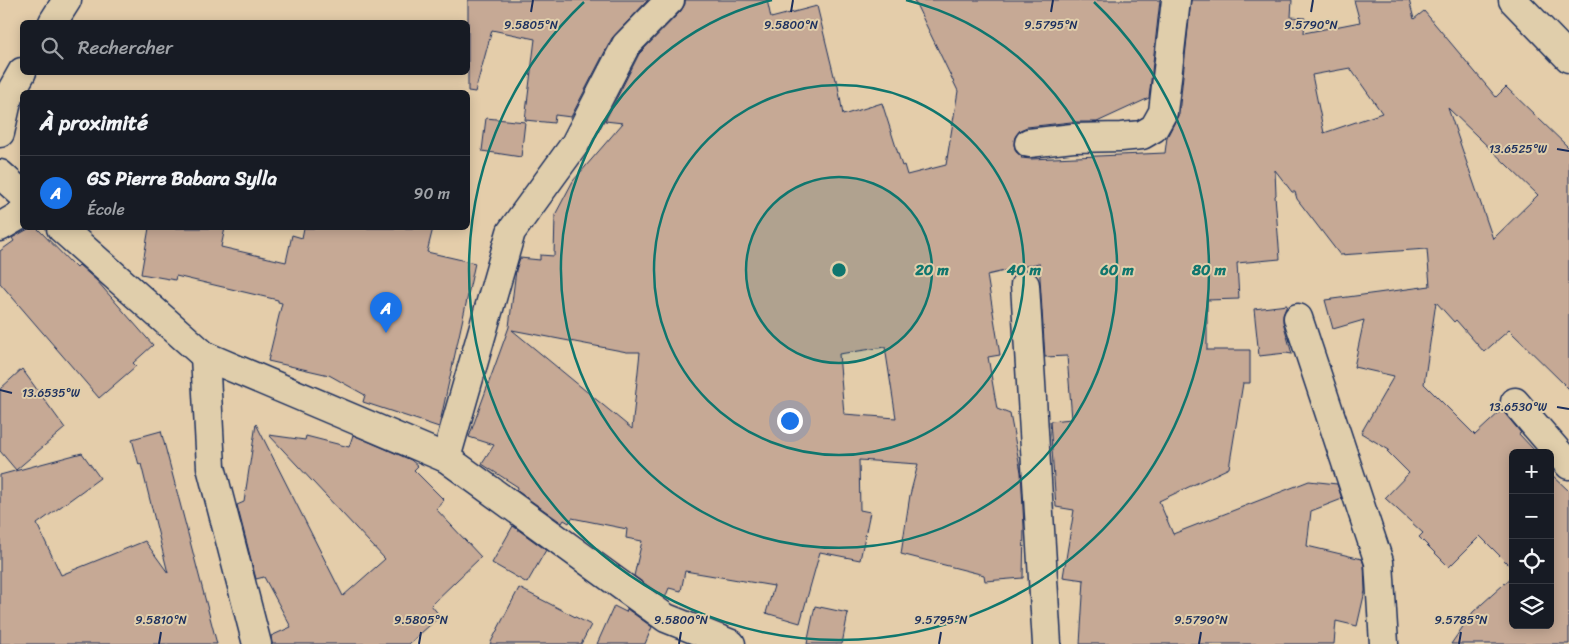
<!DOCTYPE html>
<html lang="fr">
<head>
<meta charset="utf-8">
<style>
	body { margin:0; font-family:Sriracha,sans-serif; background:#242831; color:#f1f3f6 }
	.controls { position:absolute; right:15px; bottom:15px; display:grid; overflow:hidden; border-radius:8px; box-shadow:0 2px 12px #0003 }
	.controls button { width:45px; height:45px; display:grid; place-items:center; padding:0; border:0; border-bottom:1px solid #363941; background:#171b24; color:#f1f3f6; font:25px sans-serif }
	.you { position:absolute; left:789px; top:420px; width:18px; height:18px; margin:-12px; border:4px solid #fff; border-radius:50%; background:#1a73e8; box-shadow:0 0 0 8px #1a73e833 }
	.badge { display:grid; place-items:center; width:32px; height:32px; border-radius:50%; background:#1a73e8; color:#fff; font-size:16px; font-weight:700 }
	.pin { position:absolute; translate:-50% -41px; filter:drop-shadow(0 1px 2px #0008) }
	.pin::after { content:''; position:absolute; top:26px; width:18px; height:15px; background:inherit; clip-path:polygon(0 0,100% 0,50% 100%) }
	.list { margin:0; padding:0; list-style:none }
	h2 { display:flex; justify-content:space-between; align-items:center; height:65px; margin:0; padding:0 20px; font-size:21px }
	h2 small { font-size:16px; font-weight:400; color:#9ea1a6 }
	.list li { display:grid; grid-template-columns:32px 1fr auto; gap:15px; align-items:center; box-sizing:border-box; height:75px; padding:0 20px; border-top:1px solid #363941 }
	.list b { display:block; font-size:19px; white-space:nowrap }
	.list p { margin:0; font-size:16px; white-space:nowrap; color:#9ea1a6 }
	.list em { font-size:16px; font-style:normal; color:#9ea1a6 }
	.icon { flex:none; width:28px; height:28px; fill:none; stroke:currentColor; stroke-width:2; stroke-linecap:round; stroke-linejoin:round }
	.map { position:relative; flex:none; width:1569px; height:644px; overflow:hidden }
	.search { position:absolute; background:#171b24; box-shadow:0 2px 12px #0003; left:20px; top:20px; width:450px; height:55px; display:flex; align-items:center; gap:12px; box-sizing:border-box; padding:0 18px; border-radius:8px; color:#9ea1a6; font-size:19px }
	.panel { position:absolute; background:#171b24; box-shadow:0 2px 12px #0003; left:20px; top:90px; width:450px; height:140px; border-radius:8px }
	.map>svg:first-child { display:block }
</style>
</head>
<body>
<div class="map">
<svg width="1569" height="644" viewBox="0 0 1569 644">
	<rect width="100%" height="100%" fill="#e4cdaa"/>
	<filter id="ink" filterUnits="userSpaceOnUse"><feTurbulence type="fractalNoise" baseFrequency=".02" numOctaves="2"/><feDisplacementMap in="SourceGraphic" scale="10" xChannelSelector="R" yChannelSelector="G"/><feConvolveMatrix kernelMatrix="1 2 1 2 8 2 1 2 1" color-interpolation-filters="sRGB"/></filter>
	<g filter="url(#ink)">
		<g fill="#c6a995" stroke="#1b2f5e" fill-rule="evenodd">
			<path d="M 468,0 L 648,0 L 612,38 L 571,117 L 555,115 L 554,123 L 525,120 L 535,39 L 492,30 L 475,92 L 468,91 Z"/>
			<path d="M 685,0 L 767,0 L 771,18 L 817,6 L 835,80 L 837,80 L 843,115 L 882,103 L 902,166 L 904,165 L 907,175 L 946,165 L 958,91 L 914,0 L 1160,0 L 1149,98 L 1097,122 L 1071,122 L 1027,127 L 1020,130 L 1015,137 L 1014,145 L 1016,152 L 1022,157 L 1021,158 L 1031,159 L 1165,153 L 1167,137 L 1179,114 L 1191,0 L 1292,0 L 1291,17 L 1305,18 L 1304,33 L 1360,22 L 1354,0 L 1409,0 L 1414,19 L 1424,11 L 1496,97 L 1506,87 L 1569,148 L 1569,389 L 1509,330 L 1484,352 L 1456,320 L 1454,322 L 1436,302 L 1424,384 L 1475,435 L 1502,410 L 1521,433 L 1519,434 L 1535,451 L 1534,453 L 1513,453 L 1513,569 L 1480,536 L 1449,567 L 1419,537 L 1423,533 L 1385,498 L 1409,473 L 1387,451 L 1389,450 L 1361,433 L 1394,376 L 1354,367 L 1364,320 L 1333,329 L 1325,300 L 1430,286 L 1427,249 L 1340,255 L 1297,199 L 1295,192 L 1292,192 L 1275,170 L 1276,195 L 1275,196 L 1280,259 L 1237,263 L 1239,299 L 1207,300 L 1207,350 L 1250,350 L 1250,383 L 1243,383 L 1229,468 L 1159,501 L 1173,534 L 1309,481 L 1337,484 L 1342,499 L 1311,511 L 1307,546 L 1362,559 L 1364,565 L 1365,591 L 1357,626 L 1336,621 L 1334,644 L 1080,644 L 1084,580 L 1063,577 L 1074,510 L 1056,507 L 1050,421 L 1072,419 L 1067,356 L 1045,357 L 1039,263 L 987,275 L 1000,355 L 988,357 L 997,409 L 1010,414 L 1021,472 L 1024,527 L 1023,578 L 985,581 L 984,575 L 901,554 L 910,495 L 918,464 L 859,460 L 860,510 L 870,512 L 860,560 L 820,552 L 800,623 L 766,613 L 774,586 L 685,571 L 681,591 L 669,588 L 665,598 L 634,576 L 642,541 L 626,538 L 627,529 L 572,518 L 569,523 L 564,520 L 562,523 L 516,490 L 518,487 L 482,464 L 494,445 L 469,437 L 509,327 L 516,270 L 520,258 L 540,260 L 540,255 L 554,256 L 555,215 L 573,181 L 623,123 L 605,121 L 639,54 L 681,11 L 685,4 ZM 1350,68 L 1382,113 L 1324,133 L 1312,75 ZM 1448,108 L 1538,195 L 1493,239 ZM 512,330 L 627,352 L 640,352 L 632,429 ZM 885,347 L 896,418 L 844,414 L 839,354 Z"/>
			<path d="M 486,118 L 525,122 L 521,157 L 482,151 Z"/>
			<path d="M 30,228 L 37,228 L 76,268 L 79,265 L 97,281 L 153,345 L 133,363 L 136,366 L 99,398 L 0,283 L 0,251 L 14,241 L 12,238 Z"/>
			<path d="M 149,228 L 225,228 L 221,247 L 286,262 L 292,235 L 302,238 L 304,228 L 433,228 L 427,252 L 475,263 L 439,427 L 363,402 L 365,395 L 329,375 L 268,361 L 282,303 L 278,302 L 278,300 L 176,276 L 175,280 L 141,274 Z"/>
			<path d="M 1287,305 L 1283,315 L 1283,322 L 1292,354 L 1286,353 L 1259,356 L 1254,309 Z"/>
			<path d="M 22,369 L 65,428 L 16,470 L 0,451 L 0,389 Z"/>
			<path d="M 256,424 L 343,596 L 385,559 L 269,435 L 305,440 L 306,436 L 349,447 L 353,435 L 411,460 L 418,466 L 414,470 L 444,500 L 436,509 L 481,557 L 431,605 L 440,616 L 409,644 L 272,644 L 271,636 L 291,627 L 264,577 L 256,579 L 237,505 L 244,502 Z"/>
			<path d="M 161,431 L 217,644 L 0,644 L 0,475 L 82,453 L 100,478 L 37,524 L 61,575 L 145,541 L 168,573 L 141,464 L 139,465 L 132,439 Z"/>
			<path d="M 1550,473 L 1569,491 L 1569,644 L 1451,644 L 1473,612 L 1513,576 L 1513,625 L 1550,625 Z"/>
			<path d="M 513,526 L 546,550 L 527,583 L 492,563 Z"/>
			<path d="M 519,588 L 591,625 L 581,644 L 490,644 Z"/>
			<path d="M 614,606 L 626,612 L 627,609 L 652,627 L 645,644 L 597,644 Z"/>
			<path d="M 815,606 L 848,613 L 842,644 L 807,644 Z"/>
		</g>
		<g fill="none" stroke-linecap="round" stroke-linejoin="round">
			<g stroke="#1b2f5e" stroke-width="31">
				<g id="minor">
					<path d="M 53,22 L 67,0"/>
					<path d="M 0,133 L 8,97 L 22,72"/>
					<path d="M 1029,143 L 1073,138 L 1121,137 L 1142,135 L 1154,128 L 1163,112 L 1176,0"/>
					<path d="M 0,174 L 22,194"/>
					<path d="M 0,227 L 22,214"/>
					<path d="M 61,228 L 205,356 L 446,458 L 666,618 L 731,644"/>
					<path d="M 1025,285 L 1047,644"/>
					<path d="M 1298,318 L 1379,562 L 1384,644"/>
					<path d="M 205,356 L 211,467 L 257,644"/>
					<path d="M 1515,402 L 1569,465"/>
					<path d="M 446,458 L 511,232 L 575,144 L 626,45 L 670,0"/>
				</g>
			</g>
			<g stroke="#1b2f5e" stroke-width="31">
				<path id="major" d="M 1513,0 L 1569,58"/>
			</g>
			<use href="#minor" stroke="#e0ceab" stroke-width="28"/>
			<use href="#major" stroke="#e0ceab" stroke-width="28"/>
		</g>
	</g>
	<path fill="none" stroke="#1b2f5e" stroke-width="2" d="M 531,12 L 533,0M 791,12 L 793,0M 1051,12 L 1053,0M 1311,12 L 1313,0M 1557,149 L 1569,151M 0,390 L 12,393M 1557,407 L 1569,409M 159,644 L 161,632M 419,644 L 421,632M 679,644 L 681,632M 939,644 L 941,632M 1199,644 L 1201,632M 1459,644 L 1461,632"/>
	<circle cx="839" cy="270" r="93" fill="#0f766e" fill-opacity=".12"/>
	<g fill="none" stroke="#0f766e" stroke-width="2.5">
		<circle cx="839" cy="270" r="93"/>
		<circle cx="839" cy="270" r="185"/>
		<path d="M906 0A278 278 0 1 1 772 0"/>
		<path d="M1094 2A370 370 0 1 1 584 2"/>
	</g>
	<g font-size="12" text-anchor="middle" fill="#1b2f5e" stroke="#e0ceab" stroke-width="4" stroke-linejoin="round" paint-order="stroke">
		<text x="531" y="29">9.5805°N</text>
		<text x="791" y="29">9.5800°N</text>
		<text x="1051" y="29">9.5795°N</text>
		<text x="1311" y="29">9.5790°N</text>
		<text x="1518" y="153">13.6525°W</text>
		<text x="51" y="397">13.6535°W</text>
		<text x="1518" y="411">13.6530°W</text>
		<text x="161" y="624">9.5810°N</text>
		<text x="421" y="624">9.5805°N</text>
		<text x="681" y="624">9.5800°N</text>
		<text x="941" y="624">9.5795°N</text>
		<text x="1201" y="624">9.5790°N</text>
		<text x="1461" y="624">9.5785°N</text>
	</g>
	<circle cx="839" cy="270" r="8" fill="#0f766e" stroke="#e0ceab" stroke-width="2.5"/>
	<g font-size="15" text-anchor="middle" font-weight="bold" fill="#0f766e" stroke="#e0ceab" stroke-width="4" stroke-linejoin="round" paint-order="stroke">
		<text x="932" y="275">20 m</text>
		<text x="1024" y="275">40 m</text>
		<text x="1117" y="275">60 m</text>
		<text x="1209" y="275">80 m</text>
	</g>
</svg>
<div class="controls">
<button>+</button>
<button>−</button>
<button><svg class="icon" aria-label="locate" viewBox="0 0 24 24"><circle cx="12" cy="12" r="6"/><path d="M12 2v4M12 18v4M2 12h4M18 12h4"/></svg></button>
<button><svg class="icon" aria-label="layers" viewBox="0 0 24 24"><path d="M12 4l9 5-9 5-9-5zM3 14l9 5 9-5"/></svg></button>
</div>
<div class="you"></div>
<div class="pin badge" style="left:386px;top:333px">A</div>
<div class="search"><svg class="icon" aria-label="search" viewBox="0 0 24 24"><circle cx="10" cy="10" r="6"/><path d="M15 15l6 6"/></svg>Rechercher</div>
<section class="panel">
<h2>À proximité<small></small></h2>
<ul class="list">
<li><span class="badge">A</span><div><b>GS Pierre Babara Sylla</b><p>École</p></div><em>90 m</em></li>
</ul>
</section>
</div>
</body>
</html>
